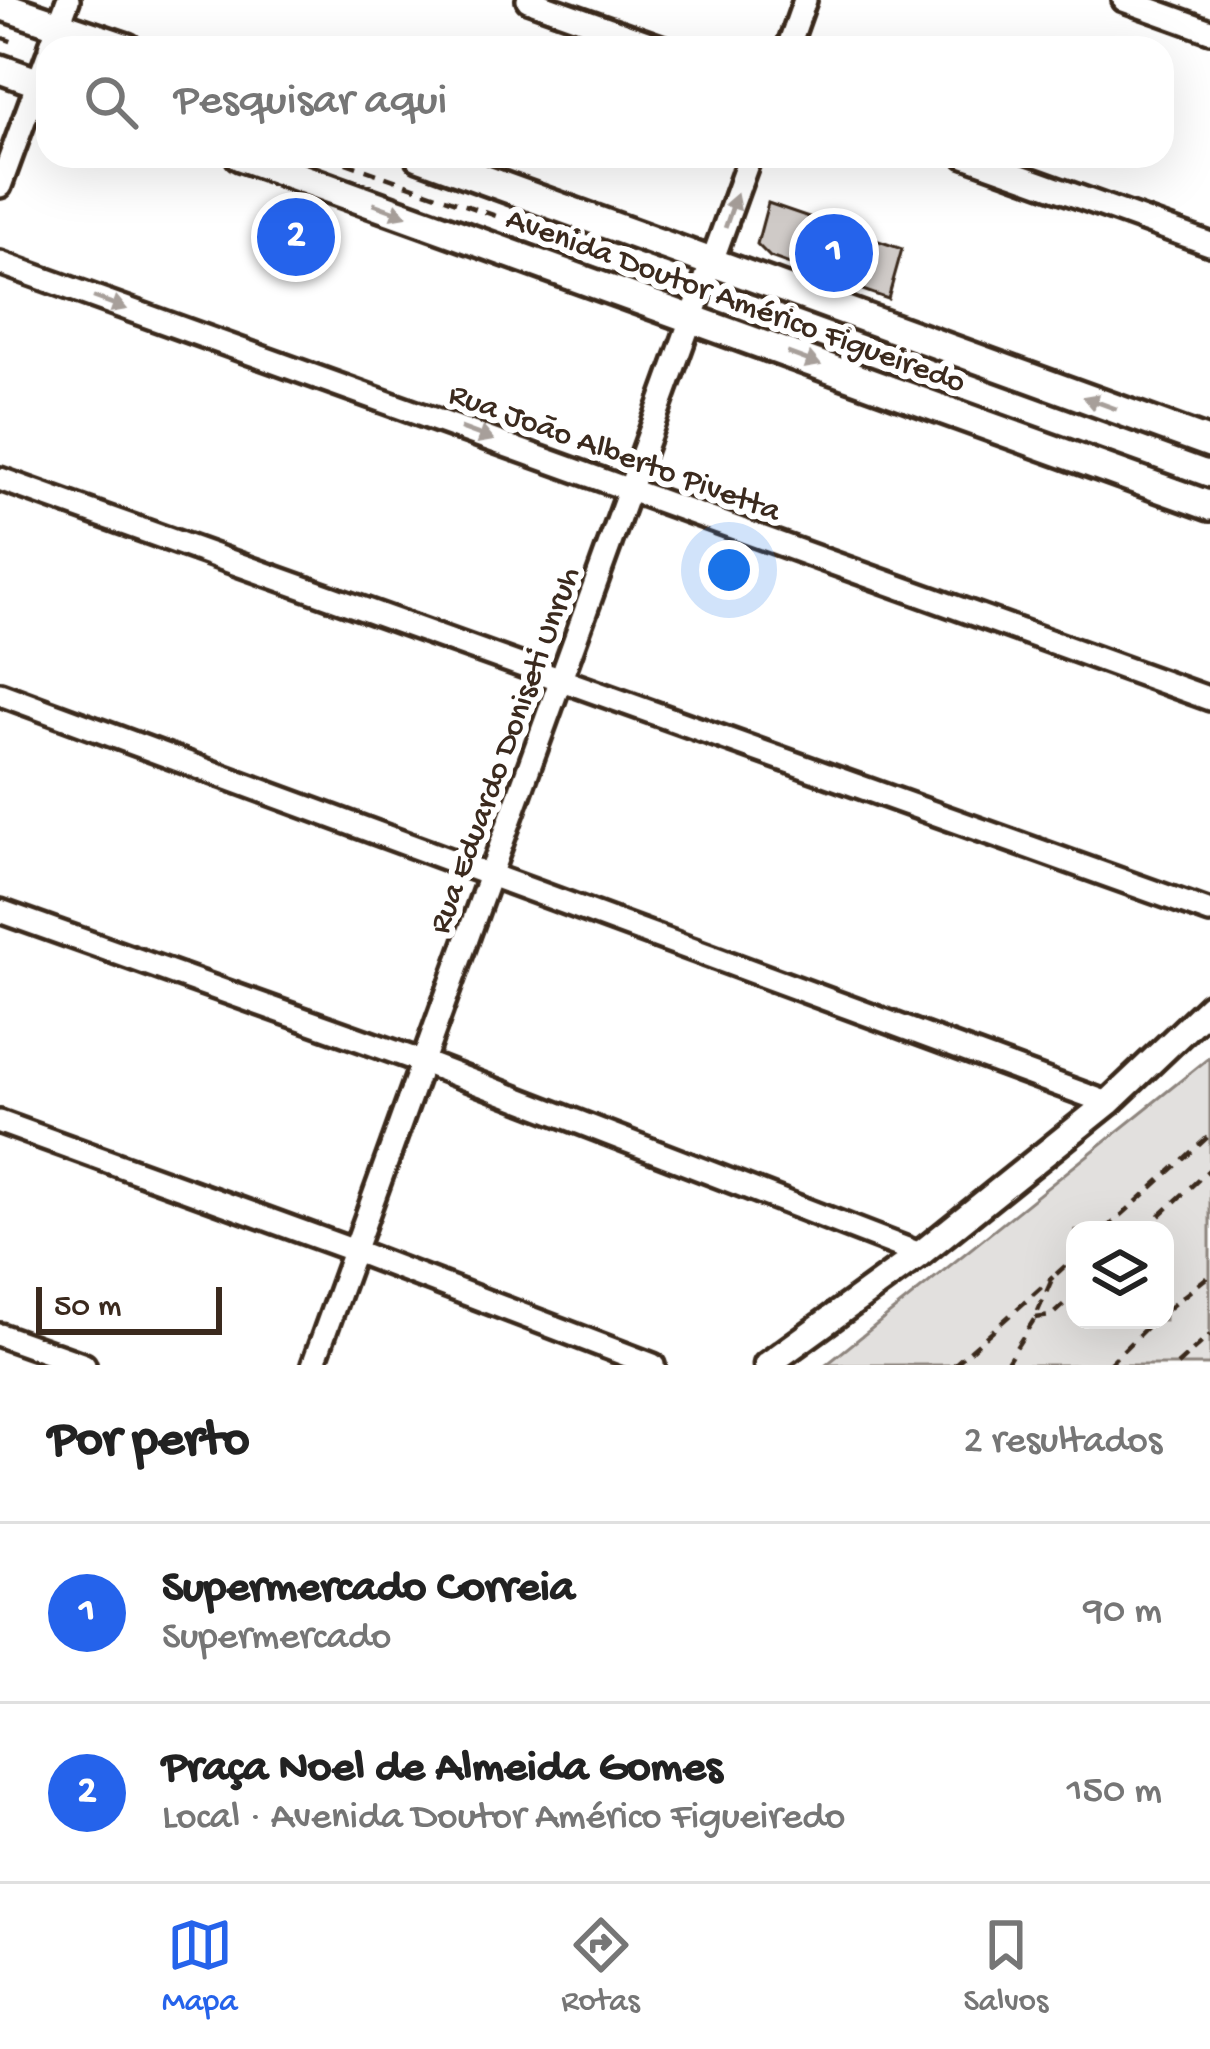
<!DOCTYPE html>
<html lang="pt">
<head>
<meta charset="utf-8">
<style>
	body { margin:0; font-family:"Gochi Hand",sans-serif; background:#f6f6f6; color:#222 }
	.controls { position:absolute; right:36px; bottom:36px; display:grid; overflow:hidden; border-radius:24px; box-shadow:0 12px 48px #0002 }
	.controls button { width:108px; height:108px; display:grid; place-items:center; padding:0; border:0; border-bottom:3px solid #e0e0e0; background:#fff; color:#222; font:60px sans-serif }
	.scale { position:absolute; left:36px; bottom:30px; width:186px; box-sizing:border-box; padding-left:12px; border:6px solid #3b2a1e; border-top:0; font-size:33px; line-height:42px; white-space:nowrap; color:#3b2a1e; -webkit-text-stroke:9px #fff; paint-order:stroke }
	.you { position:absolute; left:729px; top:570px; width:42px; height:42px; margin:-30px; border:9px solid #fff; border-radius:50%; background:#1a73e8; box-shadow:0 0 0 18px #1a73e833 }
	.badge { display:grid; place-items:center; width:78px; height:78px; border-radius:50%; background:#2563eb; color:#fff; font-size:39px; font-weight:700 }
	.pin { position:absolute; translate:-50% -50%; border:6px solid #fff; box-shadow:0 3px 12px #0006 }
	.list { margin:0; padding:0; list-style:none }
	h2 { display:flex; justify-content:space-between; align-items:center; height:156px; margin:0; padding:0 48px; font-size:51px }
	h2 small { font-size:39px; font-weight:400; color:#767676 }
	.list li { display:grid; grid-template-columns:78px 1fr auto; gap:36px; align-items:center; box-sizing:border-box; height:180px; padding:0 48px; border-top:3px solid #e0e0e0 }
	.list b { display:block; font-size:45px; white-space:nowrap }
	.list p { margin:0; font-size:39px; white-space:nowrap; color:#767676 }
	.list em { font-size:39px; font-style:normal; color:#767676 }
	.icon { flex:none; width:66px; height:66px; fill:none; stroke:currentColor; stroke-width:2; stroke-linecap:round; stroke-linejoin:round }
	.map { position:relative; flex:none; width:1210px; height:1365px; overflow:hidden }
	.search { position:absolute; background:#fff; box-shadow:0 12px 48px #0002; left:36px; right:36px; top:36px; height:132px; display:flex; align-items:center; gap:30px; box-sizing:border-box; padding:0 42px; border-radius:36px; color:#767676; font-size:45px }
	.sheet { height:516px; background:#fff }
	nav { display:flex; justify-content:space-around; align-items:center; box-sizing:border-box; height:168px; border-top:3px solid #e0e0e0; background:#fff; font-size:33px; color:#767676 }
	nav a { display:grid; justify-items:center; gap:6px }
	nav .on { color:#2563eb }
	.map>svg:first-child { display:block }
</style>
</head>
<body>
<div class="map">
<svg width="1210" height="1365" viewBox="0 0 1210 1365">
	<rect width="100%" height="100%" fill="#fff"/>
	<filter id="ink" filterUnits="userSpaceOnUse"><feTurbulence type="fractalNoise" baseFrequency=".00833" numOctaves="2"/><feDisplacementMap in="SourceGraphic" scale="24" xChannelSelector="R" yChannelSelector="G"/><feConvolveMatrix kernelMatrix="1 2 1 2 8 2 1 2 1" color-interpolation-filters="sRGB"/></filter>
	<g filter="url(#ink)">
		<path fill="#e2e0de" stroke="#8e857e" stroke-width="3" fill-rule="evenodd" d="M 1210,1057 L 1210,1365 L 826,1365 L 1159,1098 ZM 1075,1230 L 1165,1230 L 1165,1320 L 1075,1320 Z"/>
		<path fill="#cfcac7" stroke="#3b2a1e" stroke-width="3" d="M 768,203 L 902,249 L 888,299 L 770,257 L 757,244 Z"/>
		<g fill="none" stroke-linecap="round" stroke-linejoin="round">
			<g stroke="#3b2a1e" stroke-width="30">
				<g id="minor">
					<path d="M 528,0 L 663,48"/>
					<path d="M 1124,0 L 1210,31"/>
					<path d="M 50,48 L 68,0"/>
					<path d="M 788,48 L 805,0"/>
					<path d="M 965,156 L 1210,244"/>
					<path d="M 0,186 L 48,55"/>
					<path d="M 0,263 L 1210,699"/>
					<path d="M 0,479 L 1210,912"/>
					<path d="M 0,694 L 1108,1103"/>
					<path d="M 0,911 L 423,1062 L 920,1254"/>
					<path d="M 0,1122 L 355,1251 L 653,1365"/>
					<path d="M 0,1335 L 84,1365"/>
					<path d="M 313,1365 L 750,156"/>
				</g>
			</g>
			<g stroke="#3b2a1e" stroke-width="33">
				<path id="tertiary" d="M 767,1365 L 920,1254 L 1108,1103 L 1210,1006"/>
			</g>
			<g stroke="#3b2a1e" stroke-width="36">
				<g id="secondary">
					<path d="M 0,5 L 127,48"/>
					<path d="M 0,69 L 48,86"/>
					<path d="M 240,156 L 1210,506"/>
					<path d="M 419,156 L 1210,443"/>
				</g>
			</g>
			<g stroke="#3b2a1e" stroke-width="4.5" stroke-dasharray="12 9" stroke-linecap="butt">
				<path d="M 0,37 L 14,42"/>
				<path d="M 326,156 L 632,264"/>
				<path d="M 1105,1230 L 1210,1135"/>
				<path d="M 1144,1230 L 1210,1169"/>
				<path d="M 1165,1311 L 1210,1275"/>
				<path d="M 1035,1318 L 1051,1316 L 1075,1294"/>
				<path d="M 954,1365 L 1053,1277"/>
				<path d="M 1005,1365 L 1035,1318 L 1053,1277 L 1075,1257"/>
				<path d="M 1108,1365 L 1154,1320"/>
				<path d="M 1177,1365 L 1210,1335"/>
			</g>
			<use href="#minor" stroke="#fff" stroke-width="21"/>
			<use href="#tertiary" stroke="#fff" stroke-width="24"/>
			<use href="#secondary" stroke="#fff" stroke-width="27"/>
		</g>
		<defs><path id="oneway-solid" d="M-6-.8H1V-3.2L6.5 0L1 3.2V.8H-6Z" transform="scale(3)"/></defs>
		<g fill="#a79f9a">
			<use href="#oneway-solid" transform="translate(390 210) rotate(20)"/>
			<use href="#oneway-solid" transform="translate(731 211) rotate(-71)"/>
			<use href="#oneway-solid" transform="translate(110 303) rotate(20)"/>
			<use href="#oneway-solid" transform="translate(804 359) rotate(20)"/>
			<use href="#oneway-solid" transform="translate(1100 403) rotate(-160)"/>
			<use href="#oneway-solid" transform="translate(477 434) rotate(20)"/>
		</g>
	</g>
	<g text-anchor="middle" stroke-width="12" stroke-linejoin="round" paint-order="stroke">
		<g font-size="33" fill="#3b2a1e" stroke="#fff">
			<text transform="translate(737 297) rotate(20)" y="12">Avenida Doutor Américo Figueiredo</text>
			<text transform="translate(616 449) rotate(20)" y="12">Rua João Alberto Pivetta</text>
			<text transform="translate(501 749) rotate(-70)" y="12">Rua Eduardo Doniseti Unruh</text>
		</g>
	</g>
</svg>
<div class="controls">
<button><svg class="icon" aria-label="layers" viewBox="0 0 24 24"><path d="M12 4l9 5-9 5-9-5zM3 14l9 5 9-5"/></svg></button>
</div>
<div class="scale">50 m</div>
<div class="you"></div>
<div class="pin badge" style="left:834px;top:253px">1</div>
<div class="pin badge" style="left:296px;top:237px">2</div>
<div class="search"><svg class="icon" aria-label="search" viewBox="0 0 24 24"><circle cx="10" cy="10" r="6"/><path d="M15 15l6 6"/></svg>Pesquisar aqui</div>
</div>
<section class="sheet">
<h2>Por perto<small>2 resultados</small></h2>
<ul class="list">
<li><span class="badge">1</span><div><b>Supermercado Correia</b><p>Supermercado</p></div><em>90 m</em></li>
<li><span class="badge">2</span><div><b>Praça Noel de Almeida Gomes</b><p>Local · Avenida Doutor Américo Figueiredo</p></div><em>150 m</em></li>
</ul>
</section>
<nav>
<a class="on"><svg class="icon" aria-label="map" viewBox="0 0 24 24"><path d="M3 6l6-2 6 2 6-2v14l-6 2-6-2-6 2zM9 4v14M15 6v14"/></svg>Mapa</a>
<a><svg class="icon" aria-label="directions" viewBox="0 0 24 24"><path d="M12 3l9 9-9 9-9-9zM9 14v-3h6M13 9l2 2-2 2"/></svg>Rotas</a>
<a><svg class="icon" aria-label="saved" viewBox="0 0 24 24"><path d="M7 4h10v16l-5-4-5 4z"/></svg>Salvos</a>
</nav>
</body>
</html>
